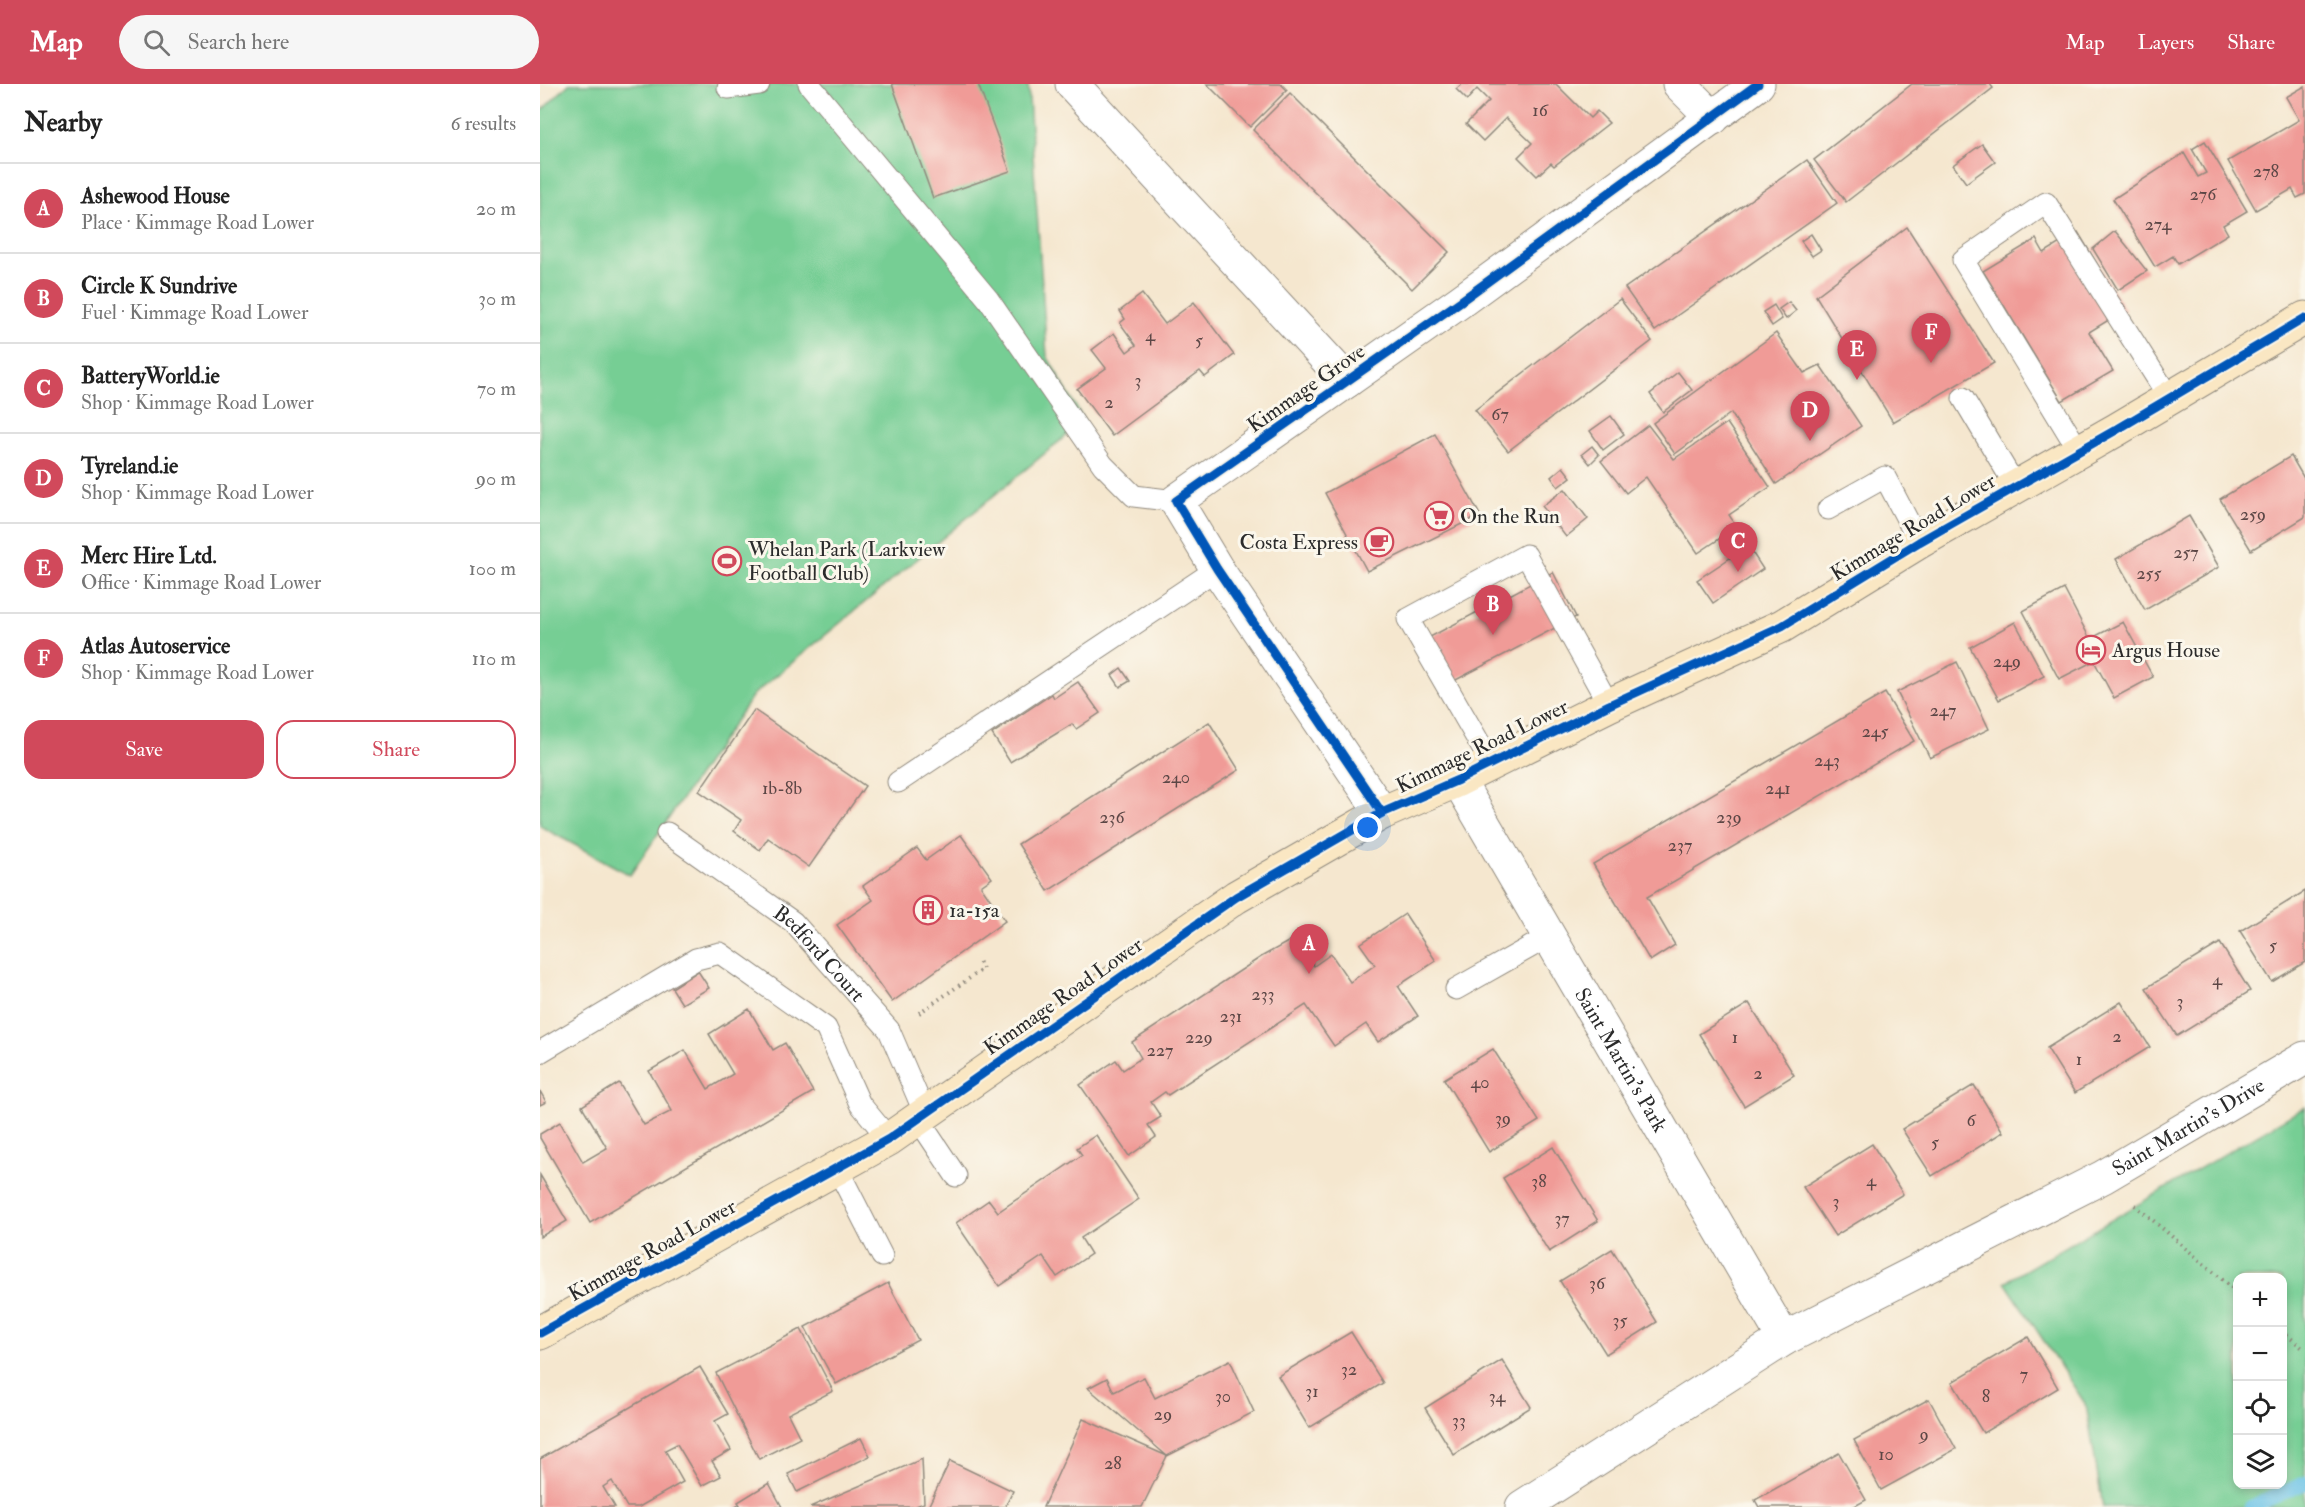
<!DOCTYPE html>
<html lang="en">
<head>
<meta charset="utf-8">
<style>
	body { margin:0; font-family:"IM FELL Double Pica",serif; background:#f6f6f6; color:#222 }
	.controls { position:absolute; right:18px; bottom:18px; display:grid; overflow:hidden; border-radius:12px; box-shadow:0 3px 9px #0003 }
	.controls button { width:54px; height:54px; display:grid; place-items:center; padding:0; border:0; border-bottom:2px solid #e0e0e0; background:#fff; color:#222; font:30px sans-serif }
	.you { position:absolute; left:828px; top:744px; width:21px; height:21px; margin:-15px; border:4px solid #fff; border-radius:50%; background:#1a73e8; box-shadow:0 0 0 9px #1a73e833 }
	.badge { display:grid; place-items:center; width:39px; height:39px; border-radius:50%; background:#d1495b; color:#fff; font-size:20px; font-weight:700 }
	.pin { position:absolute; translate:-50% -50px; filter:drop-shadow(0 2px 3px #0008) }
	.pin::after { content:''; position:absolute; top:32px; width:21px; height:18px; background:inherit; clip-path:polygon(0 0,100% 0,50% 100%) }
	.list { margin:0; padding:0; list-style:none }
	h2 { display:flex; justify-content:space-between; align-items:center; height:78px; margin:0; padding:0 24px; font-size:26px }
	h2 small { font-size:20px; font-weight:400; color:#767676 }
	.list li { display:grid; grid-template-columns:39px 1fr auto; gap:18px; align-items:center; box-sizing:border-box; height:90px; padding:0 24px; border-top:2px solid #e0e0e0 }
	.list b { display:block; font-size:22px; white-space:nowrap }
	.list p { margin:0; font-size:20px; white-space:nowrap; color:#767676 }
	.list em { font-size:20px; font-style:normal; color:#767676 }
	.actions { display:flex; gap:12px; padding:18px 24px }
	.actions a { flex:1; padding:14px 0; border:2px solid #d1495b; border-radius:18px; text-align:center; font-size:21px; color:#d1495b }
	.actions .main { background:#d1495b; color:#fff }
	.icon { flex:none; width:33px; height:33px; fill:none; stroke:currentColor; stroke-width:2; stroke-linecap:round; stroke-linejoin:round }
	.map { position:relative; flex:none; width:1765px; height:1423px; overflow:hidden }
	header { display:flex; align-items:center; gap:36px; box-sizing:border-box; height:84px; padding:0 30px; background:#d1495b; color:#fff }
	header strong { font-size:28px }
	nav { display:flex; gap:33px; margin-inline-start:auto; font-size:21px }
	.search { width:420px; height:54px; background:#f6f6f6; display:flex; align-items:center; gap:15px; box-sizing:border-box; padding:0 21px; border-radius:33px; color:#767676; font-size:22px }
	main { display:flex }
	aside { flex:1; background:#fff }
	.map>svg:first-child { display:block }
</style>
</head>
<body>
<header>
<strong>Map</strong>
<div class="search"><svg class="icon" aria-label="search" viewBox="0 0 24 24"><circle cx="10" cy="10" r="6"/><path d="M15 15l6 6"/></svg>Search here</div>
<nav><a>Map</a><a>Layers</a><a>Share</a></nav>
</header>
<main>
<aside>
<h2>Nearby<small>6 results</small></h2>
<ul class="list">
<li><span class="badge">A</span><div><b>Ashewood House</b><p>Place · Kimmage Road Lower</p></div><em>20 m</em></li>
<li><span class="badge">B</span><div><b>Circle K Sundrive</b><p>Fuel · Kimmage Road Lower</p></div><em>30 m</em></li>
<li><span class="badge">C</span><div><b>BatteryWorld.ie</b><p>Shop · Kimmage Road Lower</p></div><em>70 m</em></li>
<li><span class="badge">D</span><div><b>Tyreland.ie</b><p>Shop · Kimmage Road Lower</p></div><em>90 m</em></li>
<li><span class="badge">E</span><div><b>Merc Hire Ltd.</b><p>Office · Kimmage Road Lower</p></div><em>100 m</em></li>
<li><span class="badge">F</span><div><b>Atlas Autoservice</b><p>Shop · Kimmage Road Lower</p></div><em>110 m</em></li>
</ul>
<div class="actions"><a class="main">Save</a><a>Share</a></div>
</aside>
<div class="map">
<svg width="1765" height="1423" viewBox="0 0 1765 1423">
	<rect width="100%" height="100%" fill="#fbf7ec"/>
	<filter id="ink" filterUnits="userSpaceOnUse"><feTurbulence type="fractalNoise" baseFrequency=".0167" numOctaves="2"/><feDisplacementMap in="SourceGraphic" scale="12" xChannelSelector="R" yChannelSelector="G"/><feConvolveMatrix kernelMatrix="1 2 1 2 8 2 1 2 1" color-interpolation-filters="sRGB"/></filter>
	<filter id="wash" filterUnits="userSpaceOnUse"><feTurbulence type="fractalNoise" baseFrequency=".008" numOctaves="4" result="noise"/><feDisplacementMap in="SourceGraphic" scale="24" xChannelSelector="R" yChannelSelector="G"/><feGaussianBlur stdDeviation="1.35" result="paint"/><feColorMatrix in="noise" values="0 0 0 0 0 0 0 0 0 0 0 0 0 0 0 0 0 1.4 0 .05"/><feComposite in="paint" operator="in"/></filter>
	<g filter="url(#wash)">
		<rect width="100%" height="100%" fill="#f5e7cf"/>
		<g fill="#76ce94" stroke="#507c60" stroke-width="1.5" fill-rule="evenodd">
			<path d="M 29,0 L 488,0 L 507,272 L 544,337 L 213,611 L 90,791 L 0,742 L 0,28 Z"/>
			<path d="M 1765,1023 L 1765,1423 L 1563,1423 L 1546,1321 L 1465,1198 ZM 1698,1194 L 1742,1194 L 1742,1400 L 1698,1400 Z"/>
		</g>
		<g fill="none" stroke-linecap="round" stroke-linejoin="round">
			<path stroke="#6ac3e7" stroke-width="14" d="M 1711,1423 L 1765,1399"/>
		</g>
		<g id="blocks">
			<g fill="#f09b97">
				<path d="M 352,0 L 438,0 L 470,87 L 393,114 Z"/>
				<path d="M 667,0 L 741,0 L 747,6 L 710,43 Z"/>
				<path d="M 922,0 L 1016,0 L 1050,34 L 1057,27 L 1069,39 L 1014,82 L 1011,79 L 997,92 L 978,73 L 992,59 L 966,34 L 943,57 L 926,40 L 949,17 L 937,5 L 927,16 L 916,5 Z"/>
				<path d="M 1372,0 L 1450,0 L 1453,4 L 1306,118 L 1274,76 Z"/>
				<path d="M 1765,2 L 1765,110 L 1757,114 L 1752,105 L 1716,126 L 1688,77 L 1759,36 L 1746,13 Z"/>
				<path d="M 750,9 L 909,168 L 872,205 L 713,46 Z"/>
				<path d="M 1665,57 L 1707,127 L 1683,141 L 1688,150 L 1638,180 L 1633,172 L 1615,183 L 1573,115 L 1644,69 L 1658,93 L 1666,89 L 1652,65 Z"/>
				<path d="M 1442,60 L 1455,78 L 1426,99 L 1413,81 Z"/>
				<path d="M 1267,76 L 1297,119 L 1115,247 L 1085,204 Z"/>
				<path d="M 1367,143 L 1454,279 L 1353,338 L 1276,212 Z"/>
				<path d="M 1575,147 L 1607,187 L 1578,206 L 1553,165 Z"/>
				<path d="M 1538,148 L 1585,226 L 1549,248 L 1573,287 L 1522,317 L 1443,187 L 1496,155 L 1504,169 Z"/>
				<path d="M 1271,150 L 1281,166 L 1272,172 L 1261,157 Z"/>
				<path d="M 602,210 L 625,240 L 654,218 L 694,271 L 665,293 L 660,287 L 572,352 L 537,305 L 566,284 L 552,266 L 574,249 L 587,268 L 596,261 L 580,239 L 585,235 L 580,227 Z"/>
				<path d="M 1080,215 L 1112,257 L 968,367 L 935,326 Z"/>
				<path d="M 1249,218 L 1256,227 L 1246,235 L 1239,225 Z"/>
				<path d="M 1234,221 L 1242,235 L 1232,242 L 1223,228 Z"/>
				<path d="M 1236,249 L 1264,289 L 1280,281 L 1321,342 L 1236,400 L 1191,329 L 1135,370 L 1113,339 Z"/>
				<path d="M 1138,288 L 1152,306 L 1123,328 L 1110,310 Z"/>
				<path d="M 1071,332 L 1084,350 L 1063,366 L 1050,347 Z"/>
				<path d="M 1187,339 L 1230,403 L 1189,431 L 1197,443 L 1158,469 L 1106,393 L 1086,409 L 1061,377 L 1108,341 L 1134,375 Z"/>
				<path d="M 895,350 L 940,431 L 827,487 L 785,409 Z"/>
				<path d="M 1052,362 L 1059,371 L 1050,380 L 1042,370 Z"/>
				<path d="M 1751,372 L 1765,396 L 1765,433 L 1711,466 L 1680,415 Z"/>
				<path d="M 1023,383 L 1031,393 L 1018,403 L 1011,393 Z"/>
				<path d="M 1025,405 L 1048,435 L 1026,453 L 1002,422 Z"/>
				<path d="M 1649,432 L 1679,483 L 1605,526 L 1576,475 Z"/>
				<path d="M 1208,462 L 1223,485 L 1173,519 L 1157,496 Z"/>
				<path d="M 1013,488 L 1036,533 L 912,598 L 888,554 Z"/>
				<path d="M 1524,505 L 1550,555 L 1583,538 L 1613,593 L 1574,614 L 1554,577 L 1519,595 L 1483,527 Z"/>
				<path d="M 1475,538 L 1504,592 L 1459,616 L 1430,563 Z"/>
				<path d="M 1417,578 L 1449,645 L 1390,674 L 1357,608 Z"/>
				<path d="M 581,584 L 590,597 L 580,603 L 572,591 Z"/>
				<path d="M 538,598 L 560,629 L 536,645 L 532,640 L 470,678 L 452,650 L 512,610 L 514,614 Z"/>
				<path d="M 1345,609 L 1374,657 L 1107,813 L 1135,861 L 1110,877 L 1053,780 Z"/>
				<path d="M 214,626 L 325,702 L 269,783 L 228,754 L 220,766 L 194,747 L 201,736 L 159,707 Z"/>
				<path d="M 669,638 L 699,686 L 508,807 L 478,760 Z"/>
				<path d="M 421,751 L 452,794 L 441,802 L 465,837 L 352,918 L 297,841 L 333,816 L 323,802 L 377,764 L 386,776 Z"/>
				<path d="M 1765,807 L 1765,878 L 1732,898 L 1700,847 Z"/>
				<path d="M 865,830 L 896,877 L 858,902 L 878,932 L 838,958 L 826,940 L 794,962 L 766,921 L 628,1011 L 625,1008 L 611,1018 L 621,1033 L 608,1041 L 616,1053 L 589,1072 L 540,1001 L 576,976 L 583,986 L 601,974 L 592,958 L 721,873 L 755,854 L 774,882 L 791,870 L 810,898 L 835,881 L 820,860 Z"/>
				<path d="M 1680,859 L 1710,907 L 1637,952 L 1606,904 Z"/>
				<path d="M 158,887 L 169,904 L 142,920 L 132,904 Z"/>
				<path d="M 1581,918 L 1610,963 L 1535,1009 L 1507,964 Z"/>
				<path d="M 1209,919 L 1254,991 L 1204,1022 L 1159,950 Z"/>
				<path d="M 209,925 L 233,966 L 245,959 L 273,1008 L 50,1139 L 0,1054 L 0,1050 L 20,1038 L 43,1078 L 67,1064 L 42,1022 L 79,999 L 104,1041 L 132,1027 L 109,987 L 145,966 L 168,1005 L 193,990 L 169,950 Z"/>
				<path d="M 953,965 L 999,1037 L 949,1068 L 904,995 Z"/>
				<path d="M 1434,1001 L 1463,1048 L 1392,1092 L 1362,1045 Z"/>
				<path d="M 0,1007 L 6,1018 L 0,1021 Z"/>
				<path d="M 556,1051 L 599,1115 L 541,1154 L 551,1170 L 517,1193 L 503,1172 L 459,1202 L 416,1139 L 449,1116 L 458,1128 L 542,1071 L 537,1064 Z"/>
				<path d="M 1332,1060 L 1363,1110 L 1295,1152 L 1263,1103 Z"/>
				<path d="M 1013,1063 L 1058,1137 L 1009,1168 L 963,1094 Z"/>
				<path d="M 0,1091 L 27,1137 L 0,1153 Z"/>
				<path d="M 1072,1165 L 1117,1238 L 1066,1270 L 1020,1197 Z"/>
				<path d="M 348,1199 L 378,1256 L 296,1300 L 265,1243 Z"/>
				<path d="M 261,1245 L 293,1307 L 248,1330 L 260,1354 L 219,1375 L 176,1289 Z"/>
				<path d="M 811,1248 L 843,1299 L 769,1344 L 738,1292 Z"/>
				<path d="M 1488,1253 L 1518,1304 L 1443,1349 L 1412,1298 Z"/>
				<path d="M 690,1276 L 714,1328 L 627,1372 L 602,1423 L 503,1423 L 543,1335 L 627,1372 L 548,1304 L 567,1294 L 574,1308 L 604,1293 L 615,1314 Z"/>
				<path d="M 962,1276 L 991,1323 L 914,1371 L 885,1324 Z"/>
				<path d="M 160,1283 L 188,1330 L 175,1337 L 191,1366 L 172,1377 L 181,1392 L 162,1402 L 137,1360 L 125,1366 L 143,1398 L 99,1423 L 87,1423 L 72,1397 L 63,1403 L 75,1423 L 0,1423 L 0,1375 Z"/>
				<path d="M 1389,1315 L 1416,1365 L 1341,1406 L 1314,1356 Z"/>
				<path d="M 321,1354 L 330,1372 L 257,1408 L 248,1390 Z"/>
				<path d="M 1299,1369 L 1326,1416 L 1313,1423 L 1219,1423 L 1215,1416 Z"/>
				<path d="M 382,1375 L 384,1419 L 373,1423 L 270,1423 Z"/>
				<path d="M 410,1377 L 473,1407 L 465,1423 L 388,1423 Z"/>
				<path d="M 229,1399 L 242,1423 L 195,1423 L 200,1421 L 198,1418 Z"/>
			</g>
		</g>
	</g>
	<g filter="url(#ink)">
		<use href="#blocks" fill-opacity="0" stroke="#90897d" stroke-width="1.5"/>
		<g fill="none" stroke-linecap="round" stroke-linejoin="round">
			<g stroke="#90897d" stroke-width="23">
				<g id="lane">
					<path d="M 269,0 L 448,215 L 563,381 L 594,412 L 636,417"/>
					<path d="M 188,4 L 219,0"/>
					<path d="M 1423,314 L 1476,403"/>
					<path d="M 1539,367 L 1423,176 L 1506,119 L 1630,315"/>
					<path d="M 1288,425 L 1345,393 L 1379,458"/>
					<path d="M 951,679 L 868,535 L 986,471 L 1069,621"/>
					<path d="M 358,698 L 677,485"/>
					<path id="s1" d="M 127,749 L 253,838 L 349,946 L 385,1030"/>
					<path d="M 916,905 L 1008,853"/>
					<path d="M 0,968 L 156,875 L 180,869 L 286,944 L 320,1020 L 349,1055"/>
					<path d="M 378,1035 L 416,1092"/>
					<path d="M 297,1084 L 342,1172"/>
				</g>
			</g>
			<g stroke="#90897d" stroke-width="35">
				<g id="street">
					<path d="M 532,0 L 807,297"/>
					<path d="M 1139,0 L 1173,34"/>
					<path id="s2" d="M 918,696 L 1244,1255"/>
					<path d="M 842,729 L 677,485 L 636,417 L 921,217 L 1218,0"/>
					<path id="s3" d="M 982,1423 L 1244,1255 L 1563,1093 L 1765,974"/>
				</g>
			</g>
			<g stroke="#90897d" stroke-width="35">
				<path id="secondary" d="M 0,1249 L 349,1055 L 696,813 L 842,729 L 918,696 L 1069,621 L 1242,542 L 1379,458 L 1576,346 L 1765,234"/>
			</g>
			<g stroke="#90897d" stroke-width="4" stroke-dasharray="1.5 4.5" stroke-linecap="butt">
				<path d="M 379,929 L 443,885 L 438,875"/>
				<path d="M 1595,1121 L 1698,1209"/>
				<path d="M 1742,1247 L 1765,1266"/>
			</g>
			<use href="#lane" stroke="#fff" stroke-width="21"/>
			<use href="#street" stroke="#fff" stroke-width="33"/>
			<use href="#secondary" stroke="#fae7c3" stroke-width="33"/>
			<g stroke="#fbf7ec" stroke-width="13">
				<g id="cycleway">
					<path d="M 842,729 L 677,485 L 636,417 L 921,217 L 1218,0"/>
					<path d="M 0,1249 L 349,1055 L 696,813 L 842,729 L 918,696 L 1069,621 L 1242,542 L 1379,458 L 1576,346 L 1765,234"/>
				</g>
			</g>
			<use href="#cycleway" stroke="#0057b8" stroke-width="9"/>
		</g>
	</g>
	<defs>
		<g id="supermarket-ring" transform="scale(1.5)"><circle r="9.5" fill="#fbf7ec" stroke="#d1495b" stroke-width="1.5"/><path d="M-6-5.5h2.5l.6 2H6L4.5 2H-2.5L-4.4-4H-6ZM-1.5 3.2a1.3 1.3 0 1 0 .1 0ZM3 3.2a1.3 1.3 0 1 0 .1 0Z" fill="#d1495b"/></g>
		<g id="cafe-ring" transform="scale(1.5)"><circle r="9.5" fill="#fbf7ec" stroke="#d1495b" stroke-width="1.5"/><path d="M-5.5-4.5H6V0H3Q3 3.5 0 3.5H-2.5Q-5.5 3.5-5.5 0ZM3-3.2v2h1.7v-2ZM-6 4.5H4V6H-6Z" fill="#d1495b"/></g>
		<g id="stadium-ring" transform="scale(1.5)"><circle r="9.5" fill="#fbf7ec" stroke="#d1495b" stroke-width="1.5"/><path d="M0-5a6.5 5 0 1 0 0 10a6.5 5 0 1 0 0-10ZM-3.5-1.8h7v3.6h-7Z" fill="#d1495b"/></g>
		<g id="hotel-ring" transform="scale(1.5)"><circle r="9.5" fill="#fbf7ec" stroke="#d1495b" stroke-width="1.5"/><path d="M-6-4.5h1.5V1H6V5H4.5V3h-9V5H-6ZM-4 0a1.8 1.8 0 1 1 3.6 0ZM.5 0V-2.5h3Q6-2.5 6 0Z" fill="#d1495b"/></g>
		<g id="building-ring" transform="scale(1.5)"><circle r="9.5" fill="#fbf7ec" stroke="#d1495b" stroke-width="1.5"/><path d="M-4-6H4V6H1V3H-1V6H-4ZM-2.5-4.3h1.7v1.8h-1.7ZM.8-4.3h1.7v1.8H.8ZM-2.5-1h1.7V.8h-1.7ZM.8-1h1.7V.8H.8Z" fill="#d1495b"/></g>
	</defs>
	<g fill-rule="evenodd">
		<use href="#supermarket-ring" x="899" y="432"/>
		<use href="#cafe-ring" x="839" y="458"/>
		<use href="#stadium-ring" x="187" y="477"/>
		<use href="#hotel-ring" x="1551" y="566"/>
		<use href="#building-ring" x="388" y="826"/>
	</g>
	<g text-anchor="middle" stroke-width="6" stroke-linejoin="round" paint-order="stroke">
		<g font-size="18" fill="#5c4746">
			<text x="1000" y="32">16</text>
			<text x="1726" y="93">278</text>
			<text x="1663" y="116">276</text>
			<text x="1618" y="146">274</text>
			<text x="610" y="257">4</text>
			<text x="659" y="262">5</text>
			<text x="598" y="302">3</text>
			<text x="569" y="324">2</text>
			<text x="960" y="336">67</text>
			<text x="1713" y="436">259</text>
			<text x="1646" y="474">257</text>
			<text x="1609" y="495">255</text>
			<text x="1467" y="583">249</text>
			<text x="1403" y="632">247</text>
			<text x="1335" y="653">245</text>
			<text x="1287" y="682">243</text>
			<text x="636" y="699">240</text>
			<text x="242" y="710">1b-8b</text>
			<text x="1238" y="710">241</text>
			<text x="572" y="739">236</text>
			<text x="1189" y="739">239</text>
			<text x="1140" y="767">237</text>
			<text x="1733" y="867">5</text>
			<text x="1677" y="901">4</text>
			<text x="723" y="916">233</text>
			<text x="1640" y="923">3</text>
			<text x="691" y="938">231</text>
			<text x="1577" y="958">2</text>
			<text x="659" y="959">229</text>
			<text x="1195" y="959">1</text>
			<text x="620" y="972">227</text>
			<text x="1539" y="981">1</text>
			<text x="1218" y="995">2</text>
			<text x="940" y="1004">40</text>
			<text x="963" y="1040">39</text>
			<text x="1431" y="1042">6</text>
			<text x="1395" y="1064">5</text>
			<text x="1331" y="1102">4</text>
			<text x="999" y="1103">38</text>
			<text x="1296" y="1123">3</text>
			<text x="1022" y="1140">37</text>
			<text x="1057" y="1205">36</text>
			<text x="1080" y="1242">35</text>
			<text x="809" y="1291">32</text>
			<text x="1484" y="1296">7</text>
			<text x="772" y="1313">31</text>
			<text x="683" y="1318">30</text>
			<text x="957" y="1318">34</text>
			<text x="1446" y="1318">8</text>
			<text x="623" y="1336">29</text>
			<text x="919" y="1342">33</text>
			<text x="1384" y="1356">9</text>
			<text x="1346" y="1376">10</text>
			<text x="573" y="1385">28</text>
		</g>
		<g font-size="21" fill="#2b2b2b" stroke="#fbf7ec">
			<text transform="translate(766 304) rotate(-35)" y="7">Kimmage Grove</text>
			<text transform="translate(1373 443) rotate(-31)" y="7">Kimmage Road Lower</text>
			<text transform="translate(942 662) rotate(-26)" y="7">Kimmage Road Lower</text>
			<text dy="7" stroke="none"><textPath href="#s1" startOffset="195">Bedford Court</textPath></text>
			<text transform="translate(523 912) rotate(-35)" y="7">Kimmage Road Lower</text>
			<text dy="7" stroke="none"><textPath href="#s2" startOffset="324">Saint Martin's Park</textPath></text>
			<text dy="7" stroke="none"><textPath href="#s3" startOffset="768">Saint Martin's Drive</textPath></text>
			<text transform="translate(112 1166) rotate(-29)" y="7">Kimmage Road Lower</text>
		</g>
		<g font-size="21" fill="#2b2b2b" stroke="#fbf7ec" text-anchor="start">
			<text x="920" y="439">On the Run</text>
			<text x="818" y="465" text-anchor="end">Costa Express</text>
			<text x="208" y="472">Whelan Park (Larkview<tspan x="208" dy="24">Football Club)</tspan></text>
			<text x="1572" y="573">Argus House</text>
			<text x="409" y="833">1a-15a</text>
		</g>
	</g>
</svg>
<div class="controls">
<button>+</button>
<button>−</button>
<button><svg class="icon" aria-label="locate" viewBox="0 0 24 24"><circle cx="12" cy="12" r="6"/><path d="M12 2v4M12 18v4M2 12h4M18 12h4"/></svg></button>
<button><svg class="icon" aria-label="layers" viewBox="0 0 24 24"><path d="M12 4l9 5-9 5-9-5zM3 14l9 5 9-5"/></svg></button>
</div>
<div class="you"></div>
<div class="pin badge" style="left:769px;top:890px">A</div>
<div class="pin badge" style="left:953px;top:551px">B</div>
<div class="pin badge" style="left:1198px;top:488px">C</div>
<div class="pin badge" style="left:1270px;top:357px">D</div>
<div class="pin badge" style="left:1317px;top:296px">E</div>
<div class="pin badge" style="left:1391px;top:279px">F</div>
</div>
</main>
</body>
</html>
